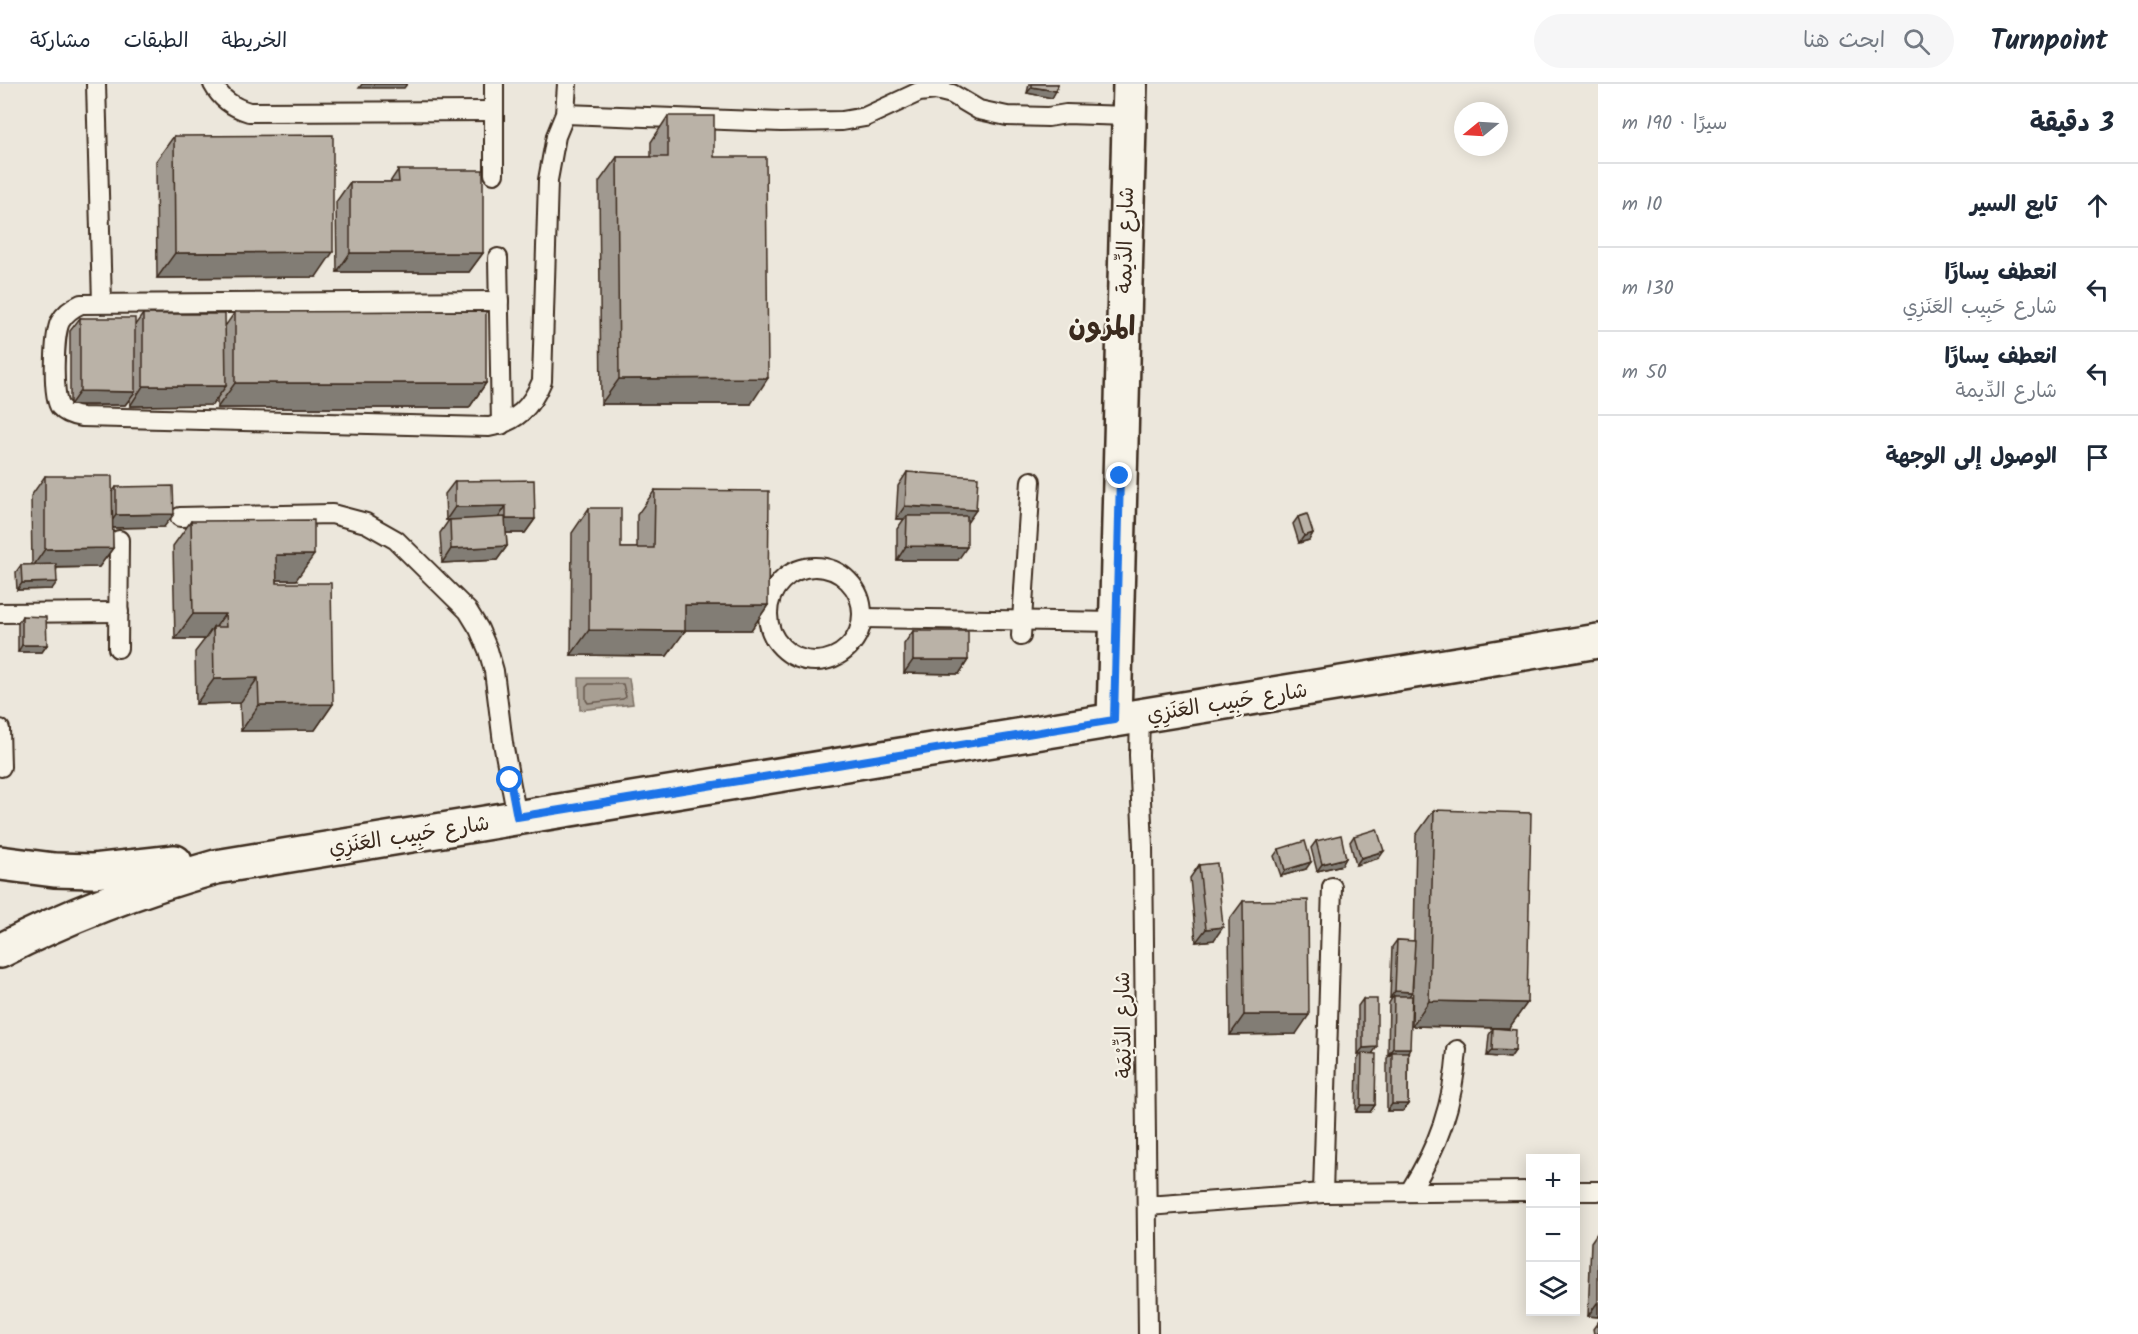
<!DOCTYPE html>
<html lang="ar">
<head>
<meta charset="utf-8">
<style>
	body { margin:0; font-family:Kalam,"Playpen Sans Arabic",sans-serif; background:#f6f6f7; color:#1f2937; direction:rtl }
	.controls { position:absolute; right:18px; bottom:18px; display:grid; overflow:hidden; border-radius:0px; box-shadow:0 3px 15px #0003 }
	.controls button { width:54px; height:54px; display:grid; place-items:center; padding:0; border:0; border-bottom:2px solid #e0e1e3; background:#fff; color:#1f2937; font:30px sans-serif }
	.compass { position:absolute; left:1454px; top:18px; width:54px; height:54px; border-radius:50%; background:#fff; box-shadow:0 3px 15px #0003; rotate:252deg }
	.stop { position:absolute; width:18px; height:18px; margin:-14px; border:4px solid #1a73e8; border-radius:50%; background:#fff }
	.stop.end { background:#1a73e8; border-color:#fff; box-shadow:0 2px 6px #0008 }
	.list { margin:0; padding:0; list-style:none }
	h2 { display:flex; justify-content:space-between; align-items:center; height:78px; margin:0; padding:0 24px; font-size:26px }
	h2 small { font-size:20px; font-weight:400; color:#747a83 }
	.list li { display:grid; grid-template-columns:39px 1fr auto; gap:18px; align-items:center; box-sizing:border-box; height:84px; padding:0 24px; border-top:2px solid #e0e1e3 }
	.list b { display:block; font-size:22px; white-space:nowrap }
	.list p { margin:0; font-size:20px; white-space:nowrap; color:#747a83 }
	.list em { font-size:20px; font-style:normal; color:#747a83 }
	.icon { flex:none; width:33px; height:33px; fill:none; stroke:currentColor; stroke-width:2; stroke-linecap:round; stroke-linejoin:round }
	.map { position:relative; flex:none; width:1598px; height:1250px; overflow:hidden; direction:ltr }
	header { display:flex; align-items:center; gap:36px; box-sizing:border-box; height:84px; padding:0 30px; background:#fff; border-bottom:2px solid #e0e1e3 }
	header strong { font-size:28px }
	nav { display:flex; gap:33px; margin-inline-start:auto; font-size:21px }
	.search { width:420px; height:54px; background:#f6f6f7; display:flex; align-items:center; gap:15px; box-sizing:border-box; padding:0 21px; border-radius:33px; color:#747a83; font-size:22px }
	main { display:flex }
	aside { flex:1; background:#fff }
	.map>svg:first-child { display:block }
</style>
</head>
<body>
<header>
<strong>Turnpoint</strong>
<div class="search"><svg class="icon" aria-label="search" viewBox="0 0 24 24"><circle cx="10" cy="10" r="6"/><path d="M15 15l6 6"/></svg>ابحث هنا</div>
<nav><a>الخريطة</a><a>الطبقات</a><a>مشاركة</a></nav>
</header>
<main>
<aside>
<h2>3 دقيقة<small>سيرًا · 190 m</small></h2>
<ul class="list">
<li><svg class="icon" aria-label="ahead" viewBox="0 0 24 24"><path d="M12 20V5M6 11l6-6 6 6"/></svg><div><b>تابع السير</b></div><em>10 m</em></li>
<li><svg class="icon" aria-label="left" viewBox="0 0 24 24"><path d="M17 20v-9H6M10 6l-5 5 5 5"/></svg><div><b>انعطف يسارًا</b><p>شارع حَبِيب العَنَزِي</p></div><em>130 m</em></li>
<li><svg class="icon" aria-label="left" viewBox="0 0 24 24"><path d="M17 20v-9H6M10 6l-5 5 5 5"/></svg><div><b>انعطف يسارًا</b><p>شارع الدِّيمة</p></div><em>50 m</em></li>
<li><svg class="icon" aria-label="arrive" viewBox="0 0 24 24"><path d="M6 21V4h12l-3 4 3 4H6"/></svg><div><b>الوصول إلى الوجهة</b></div></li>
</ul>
</aside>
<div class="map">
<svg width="1598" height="1250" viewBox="0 0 1598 1250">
	<rect width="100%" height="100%" fill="#ece7dc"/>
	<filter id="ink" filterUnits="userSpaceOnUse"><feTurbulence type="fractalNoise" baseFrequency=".0167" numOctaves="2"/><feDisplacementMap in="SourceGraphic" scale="12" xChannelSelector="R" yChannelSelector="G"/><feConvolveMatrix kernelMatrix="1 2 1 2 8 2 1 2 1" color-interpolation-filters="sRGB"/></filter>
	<g filter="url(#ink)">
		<path fill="#a89f93" stroke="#7c7064" stroke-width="1.5" d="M 579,594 L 629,594 L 633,620 L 580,626 Z"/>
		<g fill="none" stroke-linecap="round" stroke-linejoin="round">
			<path stroke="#67594d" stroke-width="1.5" d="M 589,600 L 623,600 L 626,613 L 623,615 L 588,619 L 586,616 L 586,603 Z"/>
			<g stroke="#3b2a1e" stroke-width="22">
				<g id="service">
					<path d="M 96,0 L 102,219"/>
					<path d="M 213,0 C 221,15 232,23 249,28 L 494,27"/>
					<path d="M 494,0 L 494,90"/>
					<path d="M 565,30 L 781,38 L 842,37 L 865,33 L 919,8 L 936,6 L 952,10 L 979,26 L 1007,32 L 1048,33 L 1066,30 L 1128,32"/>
					<path d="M 498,174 L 501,341"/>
					<path d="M 499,217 L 81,220 C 72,224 65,229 60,238 C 54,251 52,312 60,323 C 66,330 74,332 82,333 L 489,343 C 517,338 531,323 542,297 L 548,96 L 556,52 L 565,30 L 567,0"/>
					<path d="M 180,433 L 332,430 L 366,439 L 396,456 L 468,527 L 479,545 L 488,566 L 494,587 L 503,659 L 517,733"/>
					<circle cx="815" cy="530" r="47"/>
					<path d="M 0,529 L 119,528"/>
					<path d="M 863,534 L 1117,538"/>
					<path d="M 1021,552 L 1031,397"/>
					<path d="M 118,564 L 119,456"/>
					<path d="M 1140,632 L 1139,671 L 1143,762 L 1148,1250"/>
					<path d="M 0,645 L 1,683"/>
					<path d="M 1410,1107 C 1439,1061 1453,1021 1457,966"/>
					<path d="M 1576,1107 L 1598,1107"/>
					<path d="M 1323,1109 L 1332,803"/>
					<path d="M 1148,1122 L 1323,1109 L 1530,1107"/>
				</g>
			</g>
			<g stroke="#3b2a1e" stroke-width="38">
				<g id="minor">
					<path d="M 1114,636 L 1130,0"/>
					<path d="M 0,779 L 54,786 L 93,787 L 175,778"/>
					<path d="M 0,867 C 69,831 141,804 216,783 L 1598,557"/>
				</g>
			</g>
			<use href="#service" stroke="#f7f3e8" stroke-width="18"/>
			<use href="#minor" stroke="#f7f3e8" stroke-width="33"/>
		</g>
		<g fill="#a09990" stroke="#3b2a1e" stroke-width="1.5">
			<path d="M 1029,0 L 1058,0 L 1052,14 L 1027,9 Z"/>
			<path d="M 668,32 L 714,73 L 751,320 L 601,320 L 599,98 L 617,73 L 651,73 L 651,58 Z"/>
			<path d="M 174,52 L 316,193 L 157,194 L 156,77 Z"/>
			<path d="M 398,86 L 483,169 L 469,188 L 337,188 L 336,118 L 350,98 L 390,98 Z"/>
			<path d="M 235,228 L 486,299 L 469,324 L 217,324 L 217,314 L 212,321 L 130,322 L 130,315 L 125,321 L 70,321 L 70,247 L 80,234 L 135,241 L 143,230 L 226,241 Z"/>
			<path d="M 907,388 L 976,426 L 967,438 L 958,476 L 897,476 L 897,445 L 904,435 L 896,435 L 898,402 Z"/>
			<path d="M 45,392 L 112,408 L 116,403 L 164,443 L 112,444 L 113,464 L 99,483 L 57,484 L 52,505 L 17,506 L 16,488 L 21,481 L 32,481 L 31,412 Z"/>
			<path d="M 455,397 L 535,435 L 525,449 L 506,449 L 507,462 L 497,476 L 442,479 L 440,449 L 449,436 L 446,436 L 445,410 Z"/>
			<path d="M 655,406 L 768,521 L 751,546 L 685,546 L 667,572 L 571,571 L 572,449 L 589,424 L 621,464 L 637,464 L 637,431 Z"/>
			<path d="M 1298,433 L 1313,449 L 1309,456 L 1299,459 L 1293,440 Z"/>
			<path d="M 191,437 L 296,496 L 277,496 L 277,499 L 333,620 L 315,646 L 241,647 L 240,619 L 196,620 L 195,568 L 205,555 L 175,555 L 173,462 Z"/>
			<path d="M 22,532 L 47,561 L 42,568 L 18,568 L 18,539 Z"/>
			<path d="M 913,547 L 968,576 L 959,590 L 904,589 L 904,560 Z"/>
			<path d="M 1434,726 L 1527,919 L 1509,944 L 1497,944 L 1515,967 L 1510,974 L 1487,972 L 1489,951 L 1493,944 L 1412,942 L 1413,891 L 1409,912 L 1408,1020 L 1403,1027 L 1387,1027 L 1387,974 L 1390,971 L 1388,971 L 1389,919 L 1392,914 L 1390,914 L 1392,863 L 1397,856 L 1414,857 L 1416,751 Z"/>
			<path d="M 1354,752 L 1379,774 L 1356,781 L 1350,758 Z"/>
			<path d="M 1316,757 L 1346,774 L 1342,781 L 1317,787 L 1311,764 Z"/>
			<path d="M 1279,765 L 1306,785 L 1281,792 L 1274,772 Z"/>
			<path d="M 1199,781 L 1214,856 L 1196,858 L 1190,794 Z"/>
			<path d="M 1243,817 L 1296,950 L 1230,951 L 1229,836 Z"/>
			<path d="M 1363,915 L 1373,970 L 1375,1021 L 1370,1028 L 1356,1028 L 1357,976 L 1361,970 L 1358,970 L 1358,922 Z"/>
			<path d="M 1598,1148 L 1598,1233 L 1588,1232 L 1591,1158 Z"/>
			<path d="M 1598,1238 L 1598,1250 L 1594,1250 L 1593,1245 Z"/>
		</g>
		<g fill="#827d75" stroke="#3b2a1e" stroke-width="1.5">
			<path d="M 362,0 L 407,0 L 404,4 L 359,4 Z"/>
			<path d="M 1032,3 L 1056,7 L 1052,14 L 1027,9 Z"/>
			<path d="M 333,168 L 316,193 L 157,194 L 175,169 Z"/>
			<path d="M 350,169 L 483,169 L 469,188 L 337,188 Z"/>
			<path d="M 768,294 L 751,320 L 601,320 L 619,295 Z"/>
			<path d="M 235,299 L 486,299 L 469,324 L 217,324 Z"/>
			<path d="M 143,302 L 226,302 L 212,321 L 130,322 Z"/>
			<path d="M 80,307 L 135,308 L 125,321 L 70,321 Z"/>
			<path d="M 506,422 L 497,436 L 446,436 L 455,423 Z"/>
			<path d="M 905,422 L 976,426 L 967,439 L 907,432 L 904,435 L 896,435 Z"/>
			<path d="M 174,430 L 164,443 L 107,444 L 116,431 Z"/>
			<path d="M 506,435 L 535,435 L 525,449 L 497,449 Z"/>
			<path d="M 1313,449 L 1309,456 L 1299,459 L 1304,452 Z"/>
			<path d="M 507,462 L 497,476 L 442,479 L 451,465 Z"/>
			<path d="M 906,462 L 967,463 L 958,476 L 897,476 Z"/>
			<path d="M 113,464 L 99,483 L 32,484 L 45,465 Z"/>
			<path d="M 276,471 L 314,471 L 296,496 L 259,496 Z"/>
			<path d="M 57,498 L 52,505 L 17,506 L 22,499 Z"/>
			<path d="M 685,521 L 768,521 L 751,546 L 667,546 Z"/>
			<path d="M 193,530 L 225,530 L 213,547 L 213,543 L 205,555 L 175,555 Z"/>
			<path d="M 589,546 L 685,547 L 667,572 L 571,571 Z"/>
			<path d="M 22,561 L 47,561 L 42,568 L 18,568 Z"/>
			<path d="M 913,576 L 968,576 L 959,590 L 904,589 Z"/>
			<path d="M 258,594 L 240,619 L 196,620 L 214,595 Z"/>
			<path d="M 333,620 L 315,646 L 241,647 L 259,621 Z"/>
			<path d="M 1384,767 L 1379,774 L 1356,781 L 1361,774 Z"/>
			<path d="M 1346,774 L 1342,781 L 1317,787 L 1322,780 Z"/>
			<path d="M 1311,778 L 1306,785 L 1281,792 L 1285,786 Z"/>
			<path d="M 1223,843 L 1214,856 L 1196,858 L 1206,845 Z"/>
			<path d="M 1395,907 L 1412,908 L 1407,915 L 1394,912 L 1392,914 L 1390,914 Z"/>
			<path d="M 1429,917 L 1527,919 L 1509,944 L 1412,942 Z"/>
			<path d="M 1244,931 L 1309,931 L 1296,950 L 1230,951 Z"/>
			<path d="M 1377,963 L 1372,970 L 1358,970 L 1363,964 Z"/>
			<path d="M 1393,964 L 1410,964 L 1406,971 L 1392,968 L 1390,971 L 1388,971 Z"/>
			<path d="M 1492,966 L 1515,967 L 1510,974 L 1487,972 Z"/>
			<path d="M 1392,1020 L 1408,1020 L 1403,1027 L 1387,1027 Z"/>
			<path d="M 1361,1021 L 1375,1021 L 1370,1028 L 1356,1028 Z"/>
			<path d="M 1597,1219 L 1598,1219 L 1598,1233 L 1588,1232 Z"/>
		</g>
		<g fill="#bab2a7" stroke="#3b2a1e" stroke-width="1.5">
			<path d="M 1032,0 L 1058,0 L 1056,7 L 1032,3 Z"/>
			<path d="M 668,32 L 714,32 L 714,73 L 766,73 L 768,294 L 619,295 L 617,73 L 668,73 Z"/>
			<path d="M 333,51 L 333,168 L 175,169 L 174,52 Z"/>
			<path d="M 398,86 L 483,86 L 483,169 L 350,169 L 350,98 L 399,98 Z"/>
			<path d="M 486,227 L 486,299 L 235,299 L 235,228 Z"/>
			<path d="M 143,230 L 225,230 L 226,302 L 143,302 Z"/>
			<path d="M 80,234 L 135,234 L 135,308 L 80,307 Z"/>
			<path d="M 907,388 L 978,393 L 976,426 L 905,422 Z"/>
			<path d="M 45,392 L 112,392 L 113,464 L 45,465 Z"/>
			<path d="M 534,396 L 535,435 L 506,435 L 506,422 L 455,423 L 455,397 Z"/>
			<path d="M 173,402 L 174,430 L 116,431 L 116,403 Z"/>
			<path d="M 655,406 L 769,407 L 768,521 L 685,521 L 685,547 L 589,546 L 589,424 L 621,424 L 621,464 L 654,464 Z"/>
			<path d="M 1307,430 L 1313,449 L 1304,452 L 1298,433 Z"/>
			<path d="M 907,432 L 967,432 L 967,463 L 906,462 Z"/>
			<path d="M 505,433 L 507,462 L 451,465 L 450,436 Z"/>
			<path d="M 314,436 L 314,471 L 276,471 L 277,499 L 331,499 L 333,620 L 259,621 L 258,594 L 214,595 L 213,543 L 226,543 L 225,530 L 193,530 L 191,437 Z"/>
			<path d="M 56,480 L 57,498 L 22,499 L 21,481 Z"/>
			<path d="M 22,532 L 46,533 L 47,561 L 22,561 Z"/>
			<rect x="913" y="547" width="55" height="29"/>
			<path d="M 1434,726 L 1531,729 L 1527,919 L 1429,917 Z"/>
			<path d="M 1377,745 L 1384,767 L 1361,774 L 1354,752 Z"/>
			<path d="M 1341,751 L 1346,774 L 1322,780 L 1316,757 Z"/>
			<path d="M 1305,757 L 1311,778 L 1285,786 L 1279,765 Z"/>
			<path d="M 1217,779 L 1223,843 L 1206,845 L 1199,781 Z"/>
			<path d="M 1308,816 L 1309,931 L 1244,931 L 1243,817 Z"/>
			<path d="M 1397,856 L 1415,857 L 1412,908 L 1395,907 Z"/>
			<path d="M 1394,912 L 1412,912 L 1410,964 L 1393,964 Z"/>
			<path d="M 1363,915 L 1377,915 L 1377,963 L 1363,964 Z"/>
			<path d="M 1493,944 L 1516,946 L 1515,967 L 1492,966 Z"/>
			<rect x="1392" y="968" width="16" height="52"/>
			<path d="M 1362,969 L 1376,970 L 1375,1021 L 1361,1021 Z"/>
		</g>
	</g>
	<g fill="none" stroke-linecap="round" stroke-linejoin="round" filter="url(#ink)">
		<path stroke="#1a73e8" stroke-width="8" d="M 510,696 L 517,733 L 1114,636 L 1120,392"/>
	</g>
	<g text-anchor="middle" stroke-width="4.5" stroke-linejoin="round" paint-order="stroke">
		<g font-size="21" fill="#3b2a1e" stroke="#f7f3e8">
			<text transform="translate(1125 156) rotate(-89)" y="7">شارع الدِّيمة</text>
			<text transform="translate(1227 618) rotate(-9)" y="7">شارع حَبِيب العَنَزِي</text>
			<text transform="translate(409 751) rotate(-9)" y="7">شارع حَبِيب العَنَزِي</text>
			<text transform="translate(1123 941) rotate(-91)" y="7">شارع الدِّيْمَة</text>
		</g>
		<g font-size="27" font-weight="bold" fill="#3b2a1e" stroke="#f7f3e8">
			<text x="1102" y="251">المزون</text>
		</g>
	</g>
</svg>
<div class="controls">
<button>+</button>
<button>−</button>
<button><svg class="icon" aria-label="layers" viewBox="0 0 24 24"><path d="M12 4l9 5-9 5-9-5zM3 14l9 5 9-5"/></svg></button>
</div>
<svg class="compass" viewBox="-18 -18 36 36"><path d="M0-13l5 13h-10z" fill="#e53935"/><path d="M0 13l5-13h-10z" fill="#747a83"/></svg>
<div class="stop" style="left:510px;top:696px"></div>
<div class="stop end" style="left:1120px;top:392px"></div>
</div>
</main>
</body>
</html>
